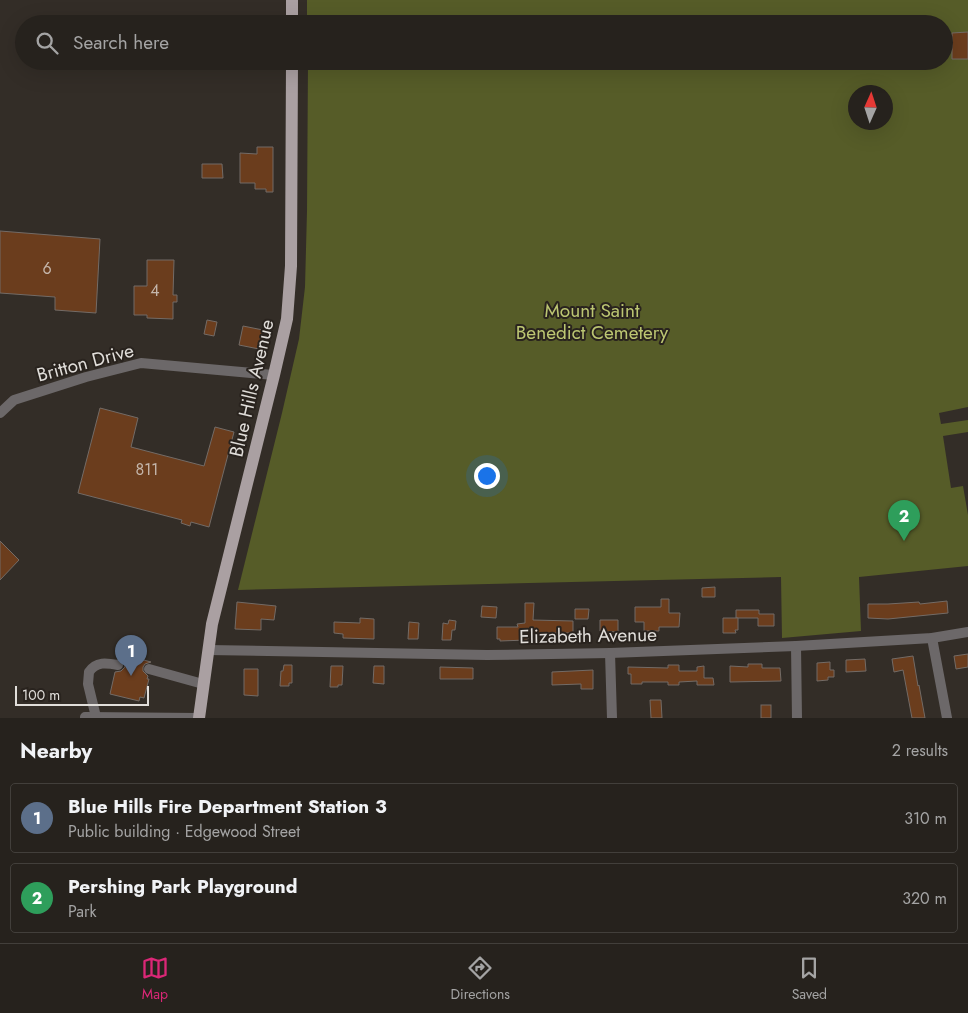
<!DOCTYPE html>
<html lang="en">
<head>
<meta charset="utf-8">
<style>
	body { margin:0; font-family:Jost,sans-serif; background:#322f2a; color:#f1f3f6 }
	.compass { position:absolute; left:848px; top:85px; width:45px; height:45px; border-radius:50%; background:#26221d; box-shadow:0 5px 20px #0002; rotate:3deg }
	.scale { position:absolute; left:15px; bottom:12px; width:134px; box-sizing:border-box; padding-left:5px; border:2px solid #e1deda; border-top:0; font-size:14px; line-height:18px; white-space:nowrap; color:#e1deda; -webkit-text-stroke:4px #29231e; paint-order:stroke }
	.you { position:absolute; left:486px; top:475px; width:18px; height:18px; margin:-12px; border:4px solid #fff; border-radius:50%; background:#1a73e8; box-shadow:0 0 0 8px #1a73e833 }
	.badge { display:grid; place-items:center; width:32px; height:32px; border-radius:50%; background:#db2777; color:#fff; font-size:16px; font-weight:700 }
	.pin { position:absolute; translate:-50% -41px; filter:drop-shadow(0 1px 2px #0008) }
	.pin::after { content:''; position:absolute; top:26px; width:18px; height:15px; background:inherit; clip-path:polygon(0 0,100% 0,50% 100%) }
	.list { margin:0; padding:0; list-style:none }
	h2 { display:flex; justify-content:space-between; align-items:center; height:65px; margin:0; padding:0 20px; font-size:21px }
	h2 small { font-size:16px; font-weight:400; color:#a4a4a4 }
	.list li { display:grid; grid-template-columns:32px 1fr auto; gap:15px; align-items:center; box-sizing:border-box; height:70px; margin:0 10px 10px; padding:0 10px; border:1px solid #423f3b; border-radius:5px }
	.list b { display:block; font-size:19px; white-space:nowrap }
	.list p { margin:0; font-size:16px; white-space:nowrap; color:#a4a4a4 }
	.list em { font-size:16px; font-style:normal; color:#a4a4a4 }
	.icon { flex:none; width:28px; height:28px; fill:none; stroke:currentColor; stroke-width:2; stroke-linecap:round; stroke-linejoin:round }
	.map { position:relative; flex:none; width:968px; height:718px; overflow:hidden }
	.search { position:absolute; background:#26221d; box-shadow:0 5px 20px #0002; left:15px; right:15px; top:15px; height:55px; display:flex; align-items:center; gap:12px; box-sizing:border-box; padding:0 18px; border-radius:28px; color:#a4a4a4; font-size:19px }
	.sheet { height:225px; background:#26221d }
	nav { display:flex; justify-content:space-around; align-items:center; box-sizing:border-box; height:70px; border-top:1px solid #423f3b; background:#26221d; font-size:14px; color:#a4a4a4 }
	nav a { display:grid; justify-items:center; gap:2px }
	nav .on { color:#db2777 }
	.map>svg:first-child { display:block }
</style>
</head>
<body>
<div class="map">
<svg width="968" height="718" viewBox="0 0 968 718">
	<rect width="100%" height="100%" fill="#332d27"/>
	<path fill="#565c28" fill-rule="evenodd" d="M 307,0 L 968,0 L 968,407 L 939,413 L 941,424 L 968,420 L 968,432 L 943,436 L 951,488 L 963,486 L 968,515 L 968,566 L 859,577 L 861,631 L 782,638 L 781,577 L 238,590 L 282,413 L 299,339 L 305,287 L 307,211 L 308,61 L 944,61 L 944,24 L 307,24 ZM 856,92 L 886,92 L 886,122 L 856,122 Z"/>
	<g fill="#6b3d1d" stroke="#736b66">
		<path d="M 968,32 L 968,59 L 952,59 L 952,33 Z"/>
		<path d="M 257,147 L 273,147 L 273,192 L 266,192 L 266,189 L 255,189 L 255,183 L 240,183 L 240,153 L 257,154 Z"/>
		<path d="M 202,164 L 222,164 L 223,178 L 202,178 Z"/>
		<path d="M 0,231 L 100,239 L 96,313 L 55,310 L 55,297 L 0,293 Z"/>
		<path d="M 147,260 L 174,260 L 173,295 L 177,295 L 177,302 L 173,302 L 173,319 L 147,318 L 147,315 L 134,315 L 134,286 L 147,286 Z"/>
		<path d="M 207,320 L 217,322 L 214,336 L 204,334 Z"/>
		<path d="M 243,326 L 263,330 L 259,349 L 239,345 Z"/>
		<path d="M 100,408 L 138,418 L 131,447 L 204,466 L 215,427 L 234,432 L 209,527 L 191,522 L 190,526 L 181,523 L 182,520 L 78,493 Z"/>
		<path d="M 0,541 L 19,560 L 0,580 Z"/>
		<path d="M 715,587 L 715,597 L 702,597 L 702,588 Z"/>
		<path d="M 661,599 L 669,599 L 669,613 L 680,613 L 679,627 L 659,627 L 659,631 L 644,631 L 644,622 L 635,622 L 635,607 L 661,607 Z"/>
		<path d="M 947,601 L 948,613 L 888,619 L 868,618 L 868,604 L 888,604 L 919,602 L 920,604 Z"/>
		<path d="M 237,602 L 276,606 L 274,620 L 261,619 L 261,630 L 235,629 Z"/>
		<path d="M 525,603 L 534,603 L 533,620 L 573,621 L 573,633 L 548,633 L 548,636 L 530,635 L 531,638 L 527,638 L 527,640 L 500,641 L 500,639 L 497,639 L 497,627 L 518,627 L 517,624 L 525,623 Z"/>
		<path d="M 482,606 L 497,607 L 496,618 L 481,617 Z"/>
		<path d="M 575,609 L 589,609 L 588,619 L 575,619 Z"/>
		<path d="M 736,610 L 759,610 L 759,614 L 774,614 L 774,626 L 758,626 L 758,618 L 736,618 Z"/>
		<path d="M 360,618 L 374,619 L 374,639 L 343,638 L 343,634 L 334,633 L 334,622 L 360,623 Z"/>
		<path d="M 723,618 L 738,618 L 738,630 L 735,630 L 736,633 L 723,633 Z"/>
		<path d="M 449,620 L 456,621 L 455,630 L 452,630 L 451,640 L 442,640 L 443,623 L 448,624 Z"/>
		<path d="M 600,620 L 618,620 L 618,632 L 600,631 Z"/>
		<path d="M 409,622 L 419,623 L 418,639 L 408,639 Z"/>
		<path d="M 121,654 L 151,662 L 145,664 L 143,667 L 143,671 L 148,676 L 147,679 L 149,679 L 144,698 L 140,697 L 139,701 L 110,694 L 115,672 L 121,671 L 125,667 L 124,662 L 120,659 Z"/>
		<path d="M 968,654 L 968,667 L 956,669 L 954,656 Z"/>
		<path d="M 913,656 L 918,686 L 919,685 L 925,718 L 912,718 L 903,670 L 894,672 L 892,659 Z"/>
		<path d="M 865,659 L 866,671 L 846,672 L 846,660 Z"/>
		<path d="M 830,662 L 830,670 L 834,670 L 834,677 L 828,677 L 828,680 L 817,681 L 817,663 Z"/>
		<path d="M 748,664 L 762,664 L 762,668 L 780,668 L 781,681 L 730,682 L 730,666 L 748,667 Z"/>
		<path d="M 284,665 L 292,665 L 292,683 L 289,683 L 289,686 L 280,686 L 281,671 L 283,671 Z"/>
		<path d="M 668,665 L 679,665 L 679,671 L 697,671 L 697,667 L 704,666 L 704,678 L 713,678 L 714,685 L 697,685 L 697,681 L 679,682 L 679,685 L 668,685 L 668,682 L 642,682 L 642,684 L 631,684 L 631,674 L 628,674 L 628,667 L 668,668 Z"/>
		<path d="M 331,666 L 343,666 L 342,685 L 338,685 L 338,687 L 330,687 Z"/>
		<path d="M 374,666 L 384,666 L 384,684 L 373,683 Z"/>
		<path d="M 440,667 L 473,668 L 473,679 L 440,679 Z"/>
		<path d="M 244,669 L 258,669 L 258,696 L 244,695 Z"/>
		<path d="M 593,670 L 593,689 L 581,689 L 581,684 L 552,685 L 552,672 Z"/>
		<path d="M 650,700 L 661,700 L 662,718 L 651,718 Z"/>
		<rect x="761" y="705" width="10" height="13"/>
	</g>
	<g fill="none" stroke-linecap="round" stroke-linejoin="round">
		<g stroke="#6c6869" stroke-width="10">
			<path d="M 0,413 L 14,400 L 86,377 L 141,363 L 274,375"/>
			<path d="M 932,638 L 947,718"/>
			<path d="M 796,646 L 797,718"/>
			<path d="M 208,650 L 487,655 L 610,653 L 796,646 L 932,638 L 968,632"/>
			<path d="M 610,653 L 612,718"/>
			<path d="M 149,669 L 203,684"/>
			<path d="M 85,717 L 198,718"/>
			<path d="M 96,717 L 88,684 L 89,672 C 96,661 107,663 118,665"/>
		</g>
		<g stroke="#aaa0a2" stroke-width="12">
			<path d="M 292,0 L 292,24"/>
			<path d="M 199,718 L 212,624 L 274,375 L 287,319 L 291,266 L 292,61"/>
		</g>
	</g>
	<g text-anchor="middle" stroke-width="4" stroke-linejoin="round" paint-order="stroke">
		<g font-size="16" fill="#c4b6ab">
			<text x="47" y="274">6</text>
			<text x="155" y="296">4</text>
			<text x="147" y="475">811</text>
		</g>
		<g font-size="19" fill="#bcc672" stroke="#29231e">
			<text x="592" y="317">Mount Saint<tspan x="592" dy="22">Benedict Cemetery</tspan></text>
		</g>
		<g font-size="19" fill="#e1deda" stroke="#29231e">
			<text transform="translate(85 362) rotate(-15)" y="7">Britton Drive</text>
			<text transform="translate(251 388) rotate(-77)" y="7">Blue Hills Avenue</text>
			<text transform="translate(588 635) rotate(-1)" y="7">Elizabeth Avenue</text>
		</g>
	</g>
</svg>
<svg class="compass" viewBox="-18 -18 36 36"><path d="M0-13l5 13h-10z" fill="#e53935"/><path d="M0 13l5-13h-10z" fill="#a4a4a4"/></svg>
<div class="scale">100 m</div>
<div class="you"></div>
<div class="pin badge" style="left:131px;top:676px;background:#5c6f8a">1</div>
<div class="pin badge" style="left:904px;top:541px;background:#2e9e5b">2</div>
<div class="search"><svg class="icon" aria-label="search" viewBox="0 0 24 24"><circle cx="10" cy="10" r="6"/><path d="M15 15l6 6"/></svg>Search here</div>
</div>
<section class="sheet">
<h2>Nearby<small>2 results</small></h2>
<ul class="list">
<li><span class="badge" style="background:#5c6f8a">1</span><div><b>Blue Hills Fire Department Station 3</b><p>Public building · Edgewood Street</p></div><em>310 m</em></li>
<li><span class="badge" style="background:#2e9e5b">2</span><div><b>Pershing Park Playground</b><p>Park</p></div><em>320 m</em></li>
</ul>
</section>
<nav>
<a class="on"><svg class="icon" aria-label="map" viewBox="0 0 24 24"><path d="M3 6l6-2 6 2 6-2v14l-6 2-6-2-6 2zM9 4v14M15 6v14"/></svg>Map</a>
<a><svg class="icon" aria-label="directions" viewBox="0 0 24 24"><path d="M12 3l9 9-9 9-9-9zM9 14v-3h6M13 9l2 2-2 2"/></svg>Directions</a>
<a><svg class="icon" aria-label="saved" viewBox="0 0 24 24"><path d="M7 4h10v16l-5-4-5 4z"/></svg>Saved</a>
</nav>
</body>
</html>
